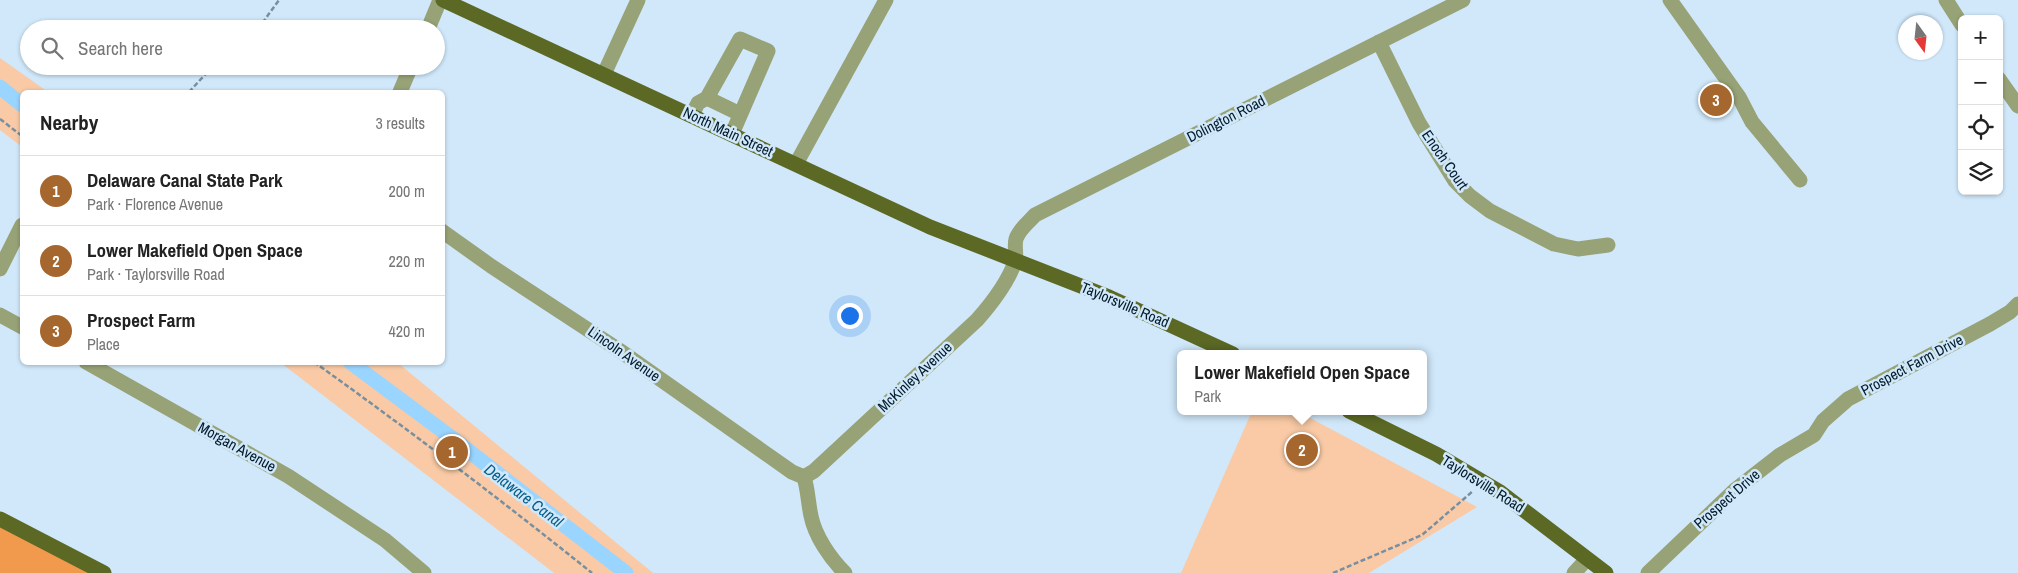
<!DOCTYPE html>
<html lang="en">
<head>
<meta charset="utf-8">
<style>
	body { margin:0; font-family:"Archivo Narrow",sans-serif; background:#f6f6f6; color:#222 }
	.controls { position:absolute; right:15px; top:15px; display:grid; overflow:hidden; border-radius:8px; box-shadow:0 1px 4px #0004 }
	.controls button { width:45px; height:45px; display:grid; place-items:center; padding:0; border:0; border-bottom:1px solid #e0e0e0; background:#fff; color:#222; font:25px sans-serif }
	.compass { position:absolute; left:1898px; top:15px; width:45px; height:45px; border-radius:50%; background:#fff; box-shadow:0 1px 4px #0004; rotate:165deg }
	.you { position:absolute; left:849px; top:315px; width:18px; height:18px; margin:-12px; border:4px solid #fff; border-radius:50%; background:#1a73e8; box-shadow:0 0 0 8px #1a73e833 }
	.badge { display:grid; place-items:center; width:32px; height:32px; border-radius:50%; background:#a6672f; color:#fff; font-size:16px; font-weight:700 }
	.pin { position:absolute; translate:-50% -50%; border:2px solid #fff; box-shadow:0 1px 5px #0006 }
	.popup { position:absolute; left:1177px; top:350px; width:250px; height:65px; box-sizing:border-box; display:grid; place-content:center; border-radius:8px; background:#fff; filter:drop-shadow(0 1px 4px #0005); font-size:16px; white-space:nowrap; color:#767676 }
	.popup b { font-size:19px; color:#222 }
	.popup::after { content:''; position:absolute; left:50%; top:100%; margin-left:-10px; border:10px solid transparent; border-top-color:#fff }
	.list { margin:0; padding:0; list-style:none }
	h2 { display:flex; justify-content:space-between; align-items:center; height:65px; margin:0; padding:0 20px; font-size:21px }
	h2 small { font-size:16px; font-weight:400; color:#767676 }
	.list li { display:grid; grid-template-columns:32px 1fr auto; gap:15px; align-items:center; box-sizing:border-box; height:70px; padding:0 20px; border-top:1px solid #e0e0e0 }
	.list b { display:block; font-size:19px; white-space:nowrap }
	.list p { margin:0; font-size:16px; white-space:nowrap; color:#767676 }
	.list em { font-size:16px; font-style:normal; color:#767676 }
	.icon { flex:none; width:28px; height:28px; fill:none; stroke:currentColor; stroke-width:2; stroke-linecap:round; stroke-linejoin:round }
	.map { position:relative; flex:none; width:2018px; height:573px; overflow:hidden }
	.search { position:absolute; background:#fff; box-shadow:0 1px 4px #0004; left:20px; top:20px; width:425px; height:55px; display:flex; align-items:center; gap:12px; box-sizing:border-box; padding:0 18px; border-radius:28px; color:#767676; font-size:19px }
	.panel { position:absolute; background:#fff; box-shadow:0 1px 4px #0004; left:20px; top:90px; width:425px; height:275px; border-radius:8px }
	.map>svg:first-child { display:block }
</style>
</head>
<body>
<div class="map">
<svg width="2018" height="573" viewBox="0 0 2018 573">
	<rect width="100%" height="100%" fill="#d0e8fa"/>
	<g fill="#f9caa5">
		<path d="M 0,58 L 48,92 L 22,92 L 22,147 L 0,130 Z"/>
		<path d="M 281,363 L 398,363 L 653,573 L 554,573 Z"/>
		<path d="M 1252,411 L 1297,411 L 1477,507 L 1369,573 L 1181,573 Z"/>
	</g>
	<path fill="#f19a4d" d="M 0,519 L 104,573 L 0,573 Z"/>
	<g fill="none" stroke-linecap="round" stroke-linejoin="round">
		<g stroke="#9ad5ff" stroke-width="15">
			<path d="M 0,87 L 22,105"/>
			<path d="M 350,362 L 452,438 L 626,573"/>
		</g>
		<g stroke="#778fa0" stroke-width="2.5" stroke-dasharray="5 2.5" stroke-linecap="butt">
			<path d="M 258,29 L 279,0"/>
			<path d="M 189,92 L 213,66"/>
			<path d="M 0,119 L 22,136"/>
			<path d="M 314,362 C 409,430 501,500 592,573"/>
			<path d="M 1333,573 L 1422,535 L 1473,491"/>
		</g>
		<g stroke="#97a276" stroke-width="15">
			<path d="M 1670,0 L 1739,97 L 1752,122 L 1800,180"/>
			<path d="M 1946,0 L 1962,25"/>
			<path d="M 428,29 L 440,0"/>
			<path d="M 1379,42 L 1419,123 L 1455,181 L 1470,196 L 1490,211 L 1554,244 L 1578,249 L 1608,245"/>
			<path d="M 604,74 L 638,0"/>
			<path d="M 1999,79 L 2018,106"/>
			<path d="M 400,92 L 411,66"/>
			<path d="M 707,98 L 740,114"/>
			<path d="M 692,115 L 698,103 L 707,98 L 740,39 L 768,51 L 732,134"/>
			<path d="M 796,164 L 886,0"/>
			<path d="M 442,231 L 491,266 L 619,350 L 792,472 L 804,477"/>
			<path d="M 0,269 L 22,225"/>
			<path d="M 0,315 L 22,327"/>
			<path d="M 86,362 L 288,476 L 385,540 L 424,573"/>
			<path d="M 804,477 L 814,471 L 977,320 C 992,303 1007,284 1015,262 C 1017,255 1014,246 1016,239 C 1019,229 1029,222 1035,215 L 1463,0"/>
			<path d="M 804,477 C 808,490 808,502 811,516 C 815,536 830,558 845,573"/>
			<path d="M 1574,573 L 1587,559"/>
			<path d="M 1648,573 L 1735,490 L 1780,455 L 1814,435 L 1823,421 L 1848,399 L 1990,324 L 2010,312 L 2018,304"/>
		</g>
		<g stroke="#5b6924" stroke-width="15">
			<path d="M 443,0 L 930,227 L 1109,297 L 1233,354"/>
			<path d="M 1349,411 L 1436,454 L 1500,492 L 1606,573"/>
			<path d="M 0,519 L 104,573"/>
		</g>
	</g>
	<g text-anchor="middle" stroke-width="5" stroke-linejoin="round" paint-order="stroke">
		<g font-size="15" fill="#021a2a" stroke="#d0e8fa">
			<text transform="translate(1226 119) rotate(-27)" y="5">Dolington Road</text>
			<text transform="translate(728 132) rotate(25)" y="5">North Main Street</text>
			<text transform="translate(1445 160) rotate(55)" y="5">Enoch Court</text>
			<text transform="translate(1125 305) rotate(23)" y="5">Taylorsville Road</text>
			<text transform="translate(624 354) rotate(35)" y="5">Lincoln Avenue</text>
			<text transform="translate(1912 365) rotate(-28)" y="5">Prospect Farm Drive</text>
			<text transform="translate(915 377) rotate(-43)" y="5">McKinley Avenue</text>
			<text transform="translate(237 447) rotate(29)" y="5">Morgan Avenue</text>
			<text transform="translate(1483 484) rotate(32)" y="5">Taylorsville Road</text>
			<text transform="translate(1727 499) rotate(-41)" y="5">Prospect Drive</text>
		</g>
		<g font-size="16" font-style="italic" fill="#055d89" stroke="#d0e8fa">
			<text transform="translate(524 495) rotate(37)" y="6">Delaware Canal</text>
		</g>
	</g>
</svg>
<div class="controls">
<button>+</button>
<button>−</button>
<button><svg class="icon" aria-label="locate" viewBox="0 0 24 24"><circle cx="12" cy="12" r="6"/><path d="M12 2v4M12 18v4M2 12h4M18 12h4"/></svg></button>
<button><svg class="icon" aria-label="layers" viewBox="0 0 24 24"><path d="M12 4l9 5-9 5-9-5zM3 14l9 5 9-5"/></svg></button>
</div>
<svg class="compass" viewBox="-18 -18 36 36"><path d="M0-13l5 13h-10z" fill="#e53935"/><path d="M0 13l5-13h-10z" fill="#767676"/></svg>
<div class="you"></div>
<div class="pin badge" style="left:452px;top:452px">1</div>
<div class="pin badge" style="left:1302px;top:450px">2</div>
<div class="popup"><b>Lower Makefield Open Space</b>Park</div>
<div class="pin badge" style="left:1716px;top:100px">3</div>
<div class="search"><svg class="icon" aria-label="search" viewBox="0 0 24 24"><circle cx="10" cy="10" r="6"/><path d="M15 15l6 6"/></svg>Search here</div>
<section class="panel">
<h2>Nearby<small>3 results</small></h2>
<ul class="list">
<li><span class="badge">1</span><div><b>Delaware Canal State Park</b><p>Park · Florence Avenue</p></div><em>200 m</em></li>
<li><span class="badge">2</span><div><b>Lower Makefield Open Space</b><p>Park · Taylorsville Road</p></div><em>220 m</em></li>
<li><span class="badge">3</span><div><b>Prospect Farm</b><p>Place</p></div><em>420 m</em></li>
</ul>
</section>
</div>
</body>
</html>
